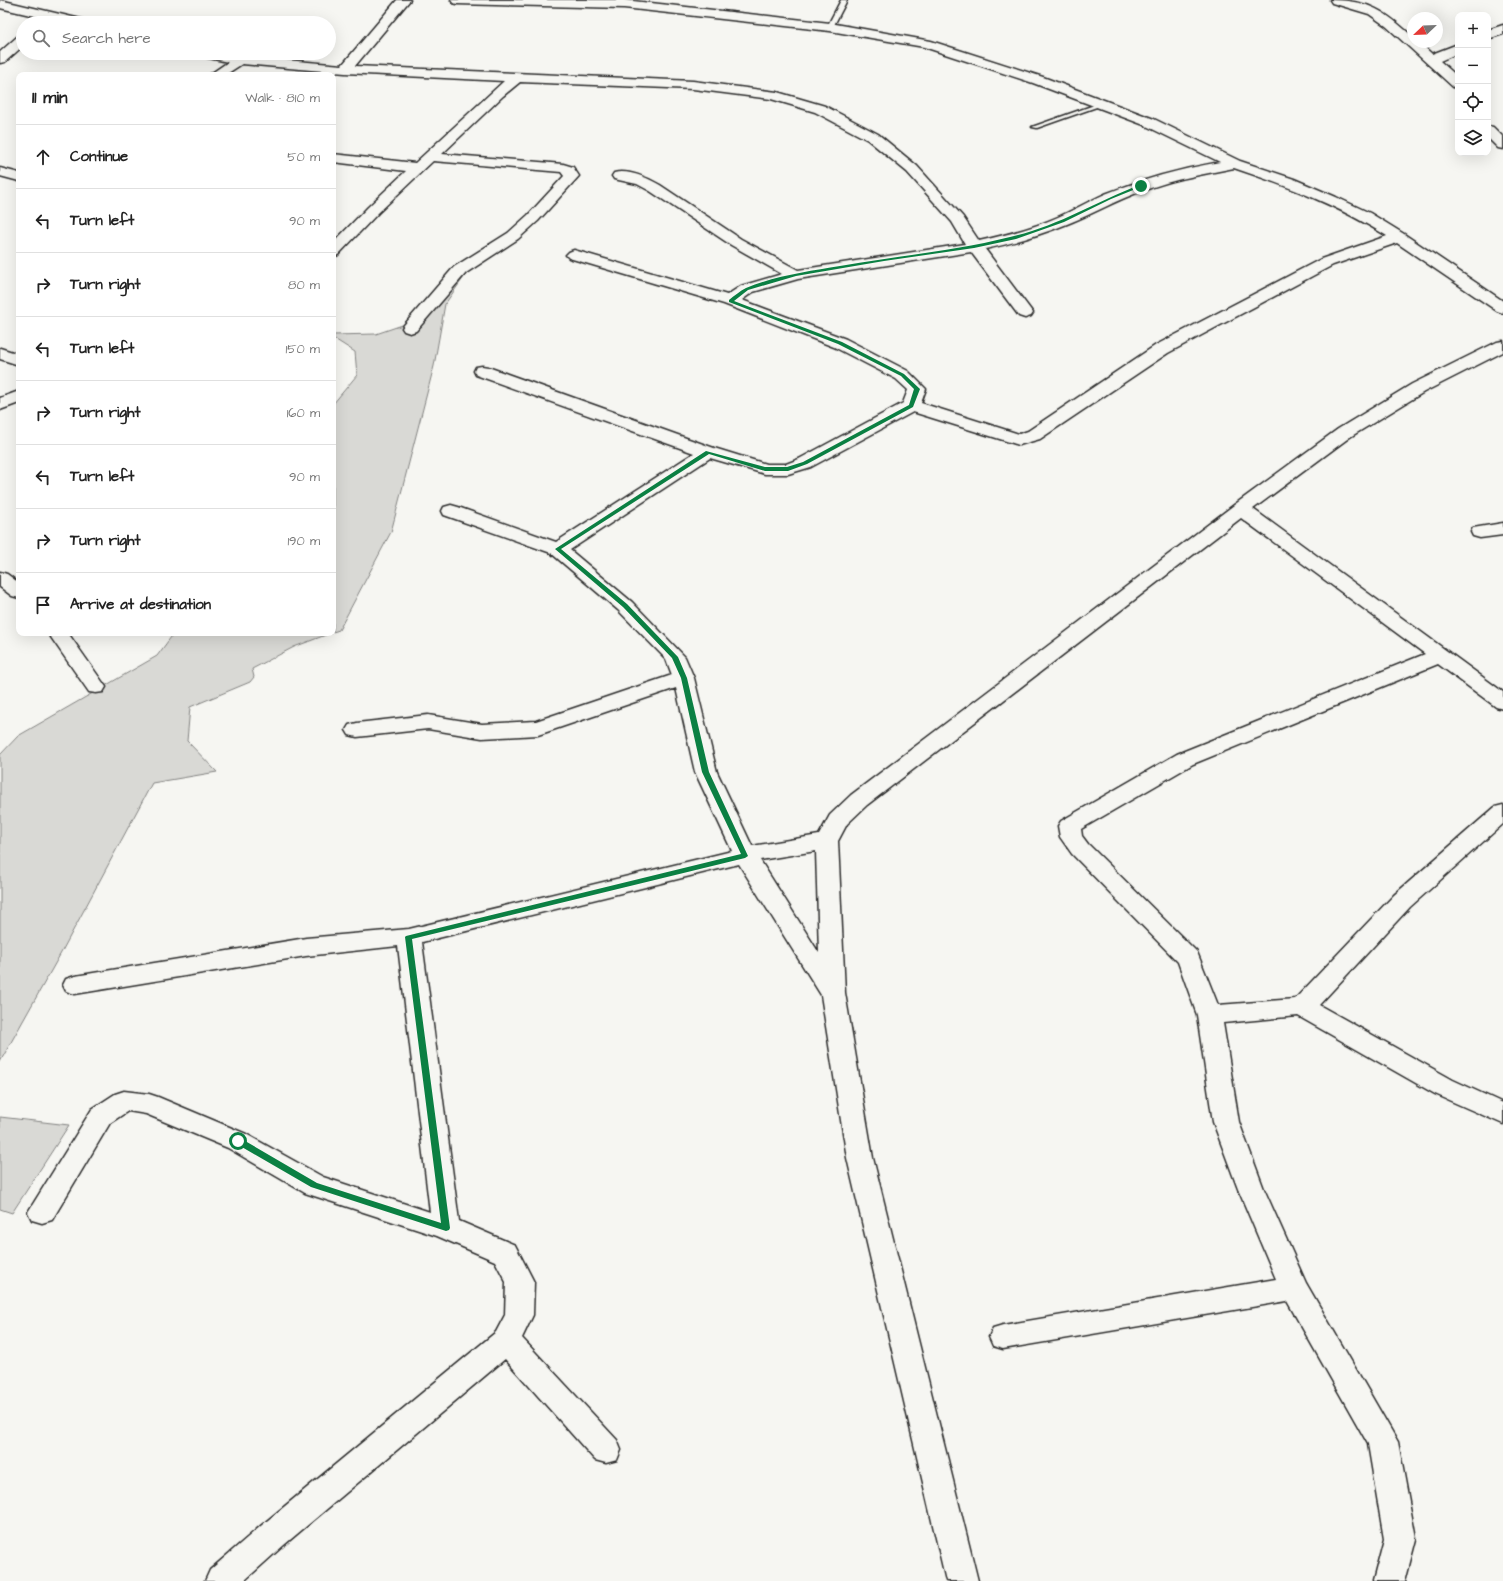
<!DOCTYPE html>
<html lang="en">
<head>
<meta charset="utf-8">
<style>
	body { margin:0; font-family:"Architects Daughter",sans-serif; background:#f2f2f2; color:#222 }
	.controls { position:absolute; right:12px; top:12px; display:grid; overflow:hidden; border-radius:8px; box-shadow:0 4px 16px #0002 }
	.controls button { width:36px; height:36px; display:grid; place-items:center; padding:0; border:0; border-bottom:1px solid #e0e0e0; background:#fff; color:#222; font:20px sans-serif }
	.compass { position:absolute; left:1407px; top:12px; width:36px; height:36px; border-radius:50%; background:#fff; box-shadow:0 4px 16px #0002; rotate:247deg }
	.stop { position:absolute; width:12px; height:12px; margin:-9px; border:3px solid #0b8043; border-radius:50%; background:#fff }
	.stop.end { background:#0b8043; border-color:#fff; box-shadow:0 1px 4px #0008 }
	.list { margin:0; padding:0; list-style:none }
	h2 { display:flex; justify-content:space-between; align-items:center; height:52px; margin:0; padding:0 16px; font-size:17px }
	h2 small { font-size:13px; font-weight:400; color:#767676 }
	.list li { display:grid; grid-template-columns:26px 1fr auto; gap:12px; align-items:center; box-sizing:border-box; height:64px; padding:0 16px; border-top:1px solid #e0e0e0 }
	.list b { display:block; font-size:15px; white-space:nowrap }
	.list em { font-size:13px; font-style:normal; color:#767676 }
	.icon { flex:none; width:22px; height:22px; fill:none; stroke:currentColor; stroke-width:2; stroke-linecap:round; stroke-linejoin:round }
	.map { position:relative; flex:none; width:1503px; height:1581px; overflow:hidden }
	.search { position:absolute; background:#fff; box-shadow:0 4px 16px #0002; left:16px; top:16px; width:320px; height:44px; display:flex; align-items:center; gap:10px; box-sizing:border-box; padding:0 14px; border-radius:22px; color:#767676; font-size:15px }
	.panel { position:absolute; background:#fff; box-shadow:0 4px 16px #0002; left:16px; top:72px; width:320px; height:564px; border-radius:8px }
	.map>svg:first-child { display:block }
</style>
</head>
<body>
<div class="map">
<svg width="1503" height="1581" viewBox="0 0 1503 1581">
	<rect width="100%" height="100%" fill="#f6f6f2"/>
	<filter id="ink" filterUnits="userSpaceOnUse"><feTurbulence type="fractalNoise" baseFrequency=".025" numOctaves="2"/><feDisplacementMap in="SourceGraphic" scale="8" xChannelSelector="R" yChannelSelector="G"/><feConvolveMatrix kernelMatrix="1 2 1 2 8 2 1 2 1" color-interpolation-filters="sRGB"/></filter>
	<g filter="url(#ink)">
		<g fill="#d9d9d5" stroke="#828280">
			<path d="M 465,259 L 466,274 L 445,304 L 434,366 L 391,532 L 339,630 L 333,632 L 333,404 L 357,375 L 355,352 L 333,338 L 333,335 L 376,334 L 420,319 L 457,267 Z"/>
			<path d="M 174,633 L 331,633 L 294,647 L 252,669 L 254,677 L 250,682 L 190,707 L 187,741 L 217,772 L 152,783 L 61,953 L 0,1062 L 0,755 L 18,736 L 157,656 Z"/>
			<path d="M 0,1117 L 69,1125 L 12,1213 L 0,1209 Z"/>
		</g>
		<g fill="none" stroke-linecap="round" stroke-linejoin="round">
			<g stroke="#2b2b2b" stroke-width="3">
				<g id="service">
					<path d="M 841,0 L 847,0 L 833,27 L 828,28 L 827,27 Z"/>
					<path d="M 1100,103 L 1105,104 L 1037,128 L 1032,127 Z"/>
				</g>
			</g>
			<g stroke="#2b2b2b" stroke-width="3">
				<g id="minor">
					<path d="M 0,0 L 85,20 L 87,23 L 65,23 L 0,8 Z"/>
					<path d="M 397,0 L 410,0 L 355,66 L 693,81 L 777,92 L 825,106 L 878,134 L 917,166 L 963,217 L 979,241 C 1006,235 1033,228 1058,217 C 1074,210 1089,201 1105,194 C 1143,179 1181,169 1220,162 L 1144,125 L 1033,83 L 924,47 L 830,31 L 624,8 L 457,4 L 453,3 L 451,0 L 624,0 L 830,23 L 931,41 L 1043,77 L 1154,119 L 1240,161 L 1294,179 L 1336,197 L 1370,213 L 1404,234 L 1503,301 L 1503,313 L 1497,311 L 1397,243 L 1333,265 L 1168,353 L 1040,439 L 1019,445 L 913,412 L 811,467 L 788,474 L 765,474 L 710,458 L 570,550 L 632,602 L 685,657 L 694,678 L 717,772 L 752,846 L 819,835 L 830,815 L 851,795 L 1234,505 L 1338,429 L 1412,384 L 1497,342 L 1503,341 L 1503,352 L 1424,392 L 1350,437 L 1253,509 L 1503,692 L 1503,709 L 1496,707 L 1438,664 L 1193,764 L 1081,829 L 1082,836 L 1088,844 L 1197,952 L 1218,1005 L 1295,999 L 1394,895 L 1495,807 L 1503,805 L 1503,824 L 1410,907 L 1319,1005 L 1453,1080 L 1503,1103 L 1503,1124 L 1435,1094 L 1298,1016 L 1223,1023 L 1239,1122 L 1264,1189 L 1306,1283 L 1398,1442 L 1416,1539 L 1405,1581 L 1373,1581 L 1384,1539 L 1368,1444 L 1287,1301 L 1003,1349 L 993,1346 L 989,1337 L 993,1328 L 1003,1325 L 1276,1279 L 1238,1189 L 1213,1122 L 1197,1015 L 1178,962 L 1072,854 L 1060,837 L 1058,826 L 1061,821 L 1177,754 L 1425,654 L 1241,518 L 867,805 L 847,824 L 838,841 L 845,993 L 873,1158 L 978,1581 L 946,1581 L 847,1158 L 821,995 L 739,864 L 422,942 L 459,1221 L 515,1245 L 534,1282 L 533,1315 L 522,1338 L 617,1440 L 621,1450 L 617,1460 L 606,1463 L 595,1460 L 505,1359 L 284,1545 L 244,1581 L 205,1581 L 210,1570 L 262,1525 L 496,1332 L 505,1315 L 506,1282 L 495,1261 L 437,1236 L 305,1193 L 228,1148 L 146,1114 L 128,1111 L 110,1123 L 52,1220 L 42,1223 L 32,1220 L 28,1212 L 92,1109 L 115,1094 L 124,1091 L 149,1094 L 158,1097 L 246,1134 L 323,1177 L 430,1212 L 398,946 L 306,956 L 75,994 L 66,991 L 63,985 L 66,979 L 75,976 L 306,938 L 409,929 L 732,851 L 695,772 L 676,688 L 538,735 L 482,738 L 428,729 L 357,737 L 349,735 L 346,730 L 349,725 L 357,723 L 428,715 L 482,724 L 536,721 L 672,675 L 666,659 L 618,610 L 551,553 L 444,515 L 442,511 L 444,507 L 451,505 L 458,507 L 556,542 L 694,453 L 476,375 L 474,371 L 476,367 L 482,366 L 488,367 L 714,448 L 766,464 L 786,464 L 799,459 L 903,403 L 908,390 L 896,379 L 834,347 L 724,304 L 569,258 L 566,255 L 569,252 L 574,250 L 727,295 L 741,286 L 782,274 L 731,245 L 650,191 L 637,184 L 614,179 L 612,176 L 614,173 C 628,169 648,178 660,185 L 741,239 L 798,270 L 965,244 L 952,222 L 907,172 L 868,140 L 815,112 L 771,99 L 693,89 L 520,82 L 503,96 L 442,154 L 563,164 L 573,167 L 579,176 L 538,221 L 518,239 L 466,273 L 416,331 L 410,333 L 404,331 L 402,328 L 404,325 L 454,267 L 508,233 L 528,215 L 564,176 L 561,172 L 433,161 L 378,213 L 338,255 L 333,257 L 333,243 L 368,207 L 406,171 L 333,162 L 333,154 L 415,163 L 504,81 L 345,73 L 242,64 L 225,75 L 209,75 L 228,62 L 199,56 L 197,53 L 224,53 L 240,56 L 342,65 ZM 1234,168 C 1288,186 1339,206 1387,236 L 1321,259 L 1156,345 L 1028,431 L 1019,434 L 921,403 L 926,389 L 908,371 L 846,339 L 742,300 L 753,292 L 798,279 L 971,252 L 1019,316 L 1025,318 L 1031,316 L 1033,313 L 985,249 C 1013,243 1040,235 1067,224 C 1093,214 1118,199 1145,190 C 1174,179 1204,174 1234,168 ZM 816,851 L 819,953 L 760,860 Z"/>
					<path d="M 1330,0 C 1369,0 1385,11 1413,37 L 1413,42 L 1419,42 L 1432,54 L 1458,44 L 1458,53 L 1440,61 L 1458,77 L 1458,88 L 1453,87 L 1386,26 L 1369,14 L 1332,3 Z"/>
					<path d="M 1503,25 L 1503,34 L 1488,39 L 1488,30 Z"/>
					<path d="M 23,35 L 23,46 L 5,62 L 0,63 L 0,52 L 18,36 Z"/>
					<path d="M 1488,126 L 1493,127 L 1503,137 L 1503,149 L 1498,148 L 1488,138 Z"/>
					<path d="M 0,168 L 19,173 L 19,181 L 0,176 Z"/>
					<path d="M 0,348 L 19,354 L 19,365 L 0,359 Z"/>
					<path d="M 19,391 L 19,403 L 0,410 L 0,398 Z"/>
					<path d="M 1503,523 L 1503,535 L 1480,538 L 1473,536 L 1471,532 L 1473,528 Z"/>
					<path d="M 0,572 L 7,574 L 19,583 L 19,598 L 12,596 L 0,587 Z"/>
					<path d="M 48,633 L 68,633 L 106,687 L 103,692 L 96,693 L 89,692 Z"/>
				</g>
			</g>
			<use href="#service" fill="#f6f6f2" fill-rule="evenodd"/>
			<use href="#minor" fill="#f6f6f2" fill-rule="evenodd"/>
		</g>
	</g>
	<path fill="#0b8043" d="M 1139,185 L 1143,186 L 1111,199 L 1064,222 L 1016,239 L 974,248 L 884,261 L 796,276 L 748,290 L 734,301 L 842,342 L 904,374 L 920,389 L 913,407 L 807,464 L 788,471 L 765,471 L 709,454 L 561,549 L 627,604 L 678,657 L 687,678 L 709,772 L 748,856 L 745,858 L 412,939 L 450,1228 L 449,1230 L 446,1231 L 311,1187 L 235,1143 L 235,1138 L 240,1138 L 317,1183 L 441,1223 L 405,937 L 406,936 L 741,854 L 702,772 L 681,678 L 672,658 L 623,607 L 555,549 L 706,451 L 765,467 L 787,467 L 803,462 L 909,405 L 914,389 L 901,376 L 838,344 L 729,302 L 729,300 C 734,296 740,291 746,288 C 775,276 809,271 840,266 C 897,256 955,251 1010,237 C 1056,227 1096,202 1139,185 Z"/>
</svg>
<div class="controls">
<button>+</button>
<button>−</button>
<button><svg class="icon" aria-label="locate" viewBox="0 0 24 24"><circle cx="12" cy="12" r="6"/><path d="M12 2v4M12 18v4M2 12h4M18 12h4"/></svg></button>
<button><svg class="icon" aria-label="layers" viewBox="0 0 24 24"><path d="M12 4l9 5-9 5-9-5zM3 14l9 5 9-5"/></svg></button>
</div>
<svg class="compass" viewBox="-18 -18 36 36"><path d="M0-13l5 13h-10z" fill="#e53935"/><path d="M0 13l5-13h-10z" fill="#767676"/></svg>
<div class="stop" style="left:238px;top:1141px"></div>
<div class="stop end" style="left:1141px;top:186px"></div>
<div class="search"><svg class="icon" aria-label="search" viewBox="0 0 24 24"><circle cx="10" cy="10" r="6"/><path d="M15 15l6 6"/></svg>Search here</div>
<section class="panel">
<h2>11 min<small>Walk · 810 m</small></h2>
<ul class="list">
<li><svg class="icon" aria-label="ahead" viewBox="0 0 24 24"><path d="M12 20V5M6 11l6-6 6 6"/></svg><div><b>Continue</b></div><em>50 m</em></li>
<li><svg class="icon" aria-label="left" viewBox="0 0 24 24"><path d="M17 20v-9H6M10 6l-5 5 5 5"/></svg><div><b>Turn left</b></div><em>90 m</em></li>
<li><svg class="icon" aria-label="right" viewBox="0 0 24 24"><path d="M7 20v-9h11M14 6l5 5-5 5"/></svg><div><b>Turn right</b></div><em>80 m</em></li>
<li><svg class="icon" aria-label="left" viewBox="0 0 24 24"><path d="M17 20v-9H6M10 6l-5 5 5 5"/></svg><div><b>Turn left</b></div><em>150 m</em></li>
<li><svg class="icon" aria-label="right" viewBox="0 0 24 24"><path d="M7 20v-9h11M14 6l5 5-5 5"/></svg><div><b>Turn right</b></div><em>160 m</em></li>
<li><svg class="icon" aria-label="left" viewBox="0 0 24 24"><path d="M17 20v-9H6M10 6l-5 5 5 5"/></svg><div><b>Turn left</b></div><em>90 m</em></li>
<li><svg class="icon" aria-label="right" viewBox="0 0 24 24"><path d="M7 20v-9h11M14 6l5 5-5 5"/></svg><div><b>Turn right</b></div><em>190 m</em></li>
<li><svg class="icon" aria-label="arrive" viewBox="0 0 24 24"><path d="M6 21V4h12l-3 4 3 4H6"/></svg><div><b>Arrive at destination</b></div></li>
</ul>
</section>
</div>
</body>
</html>
